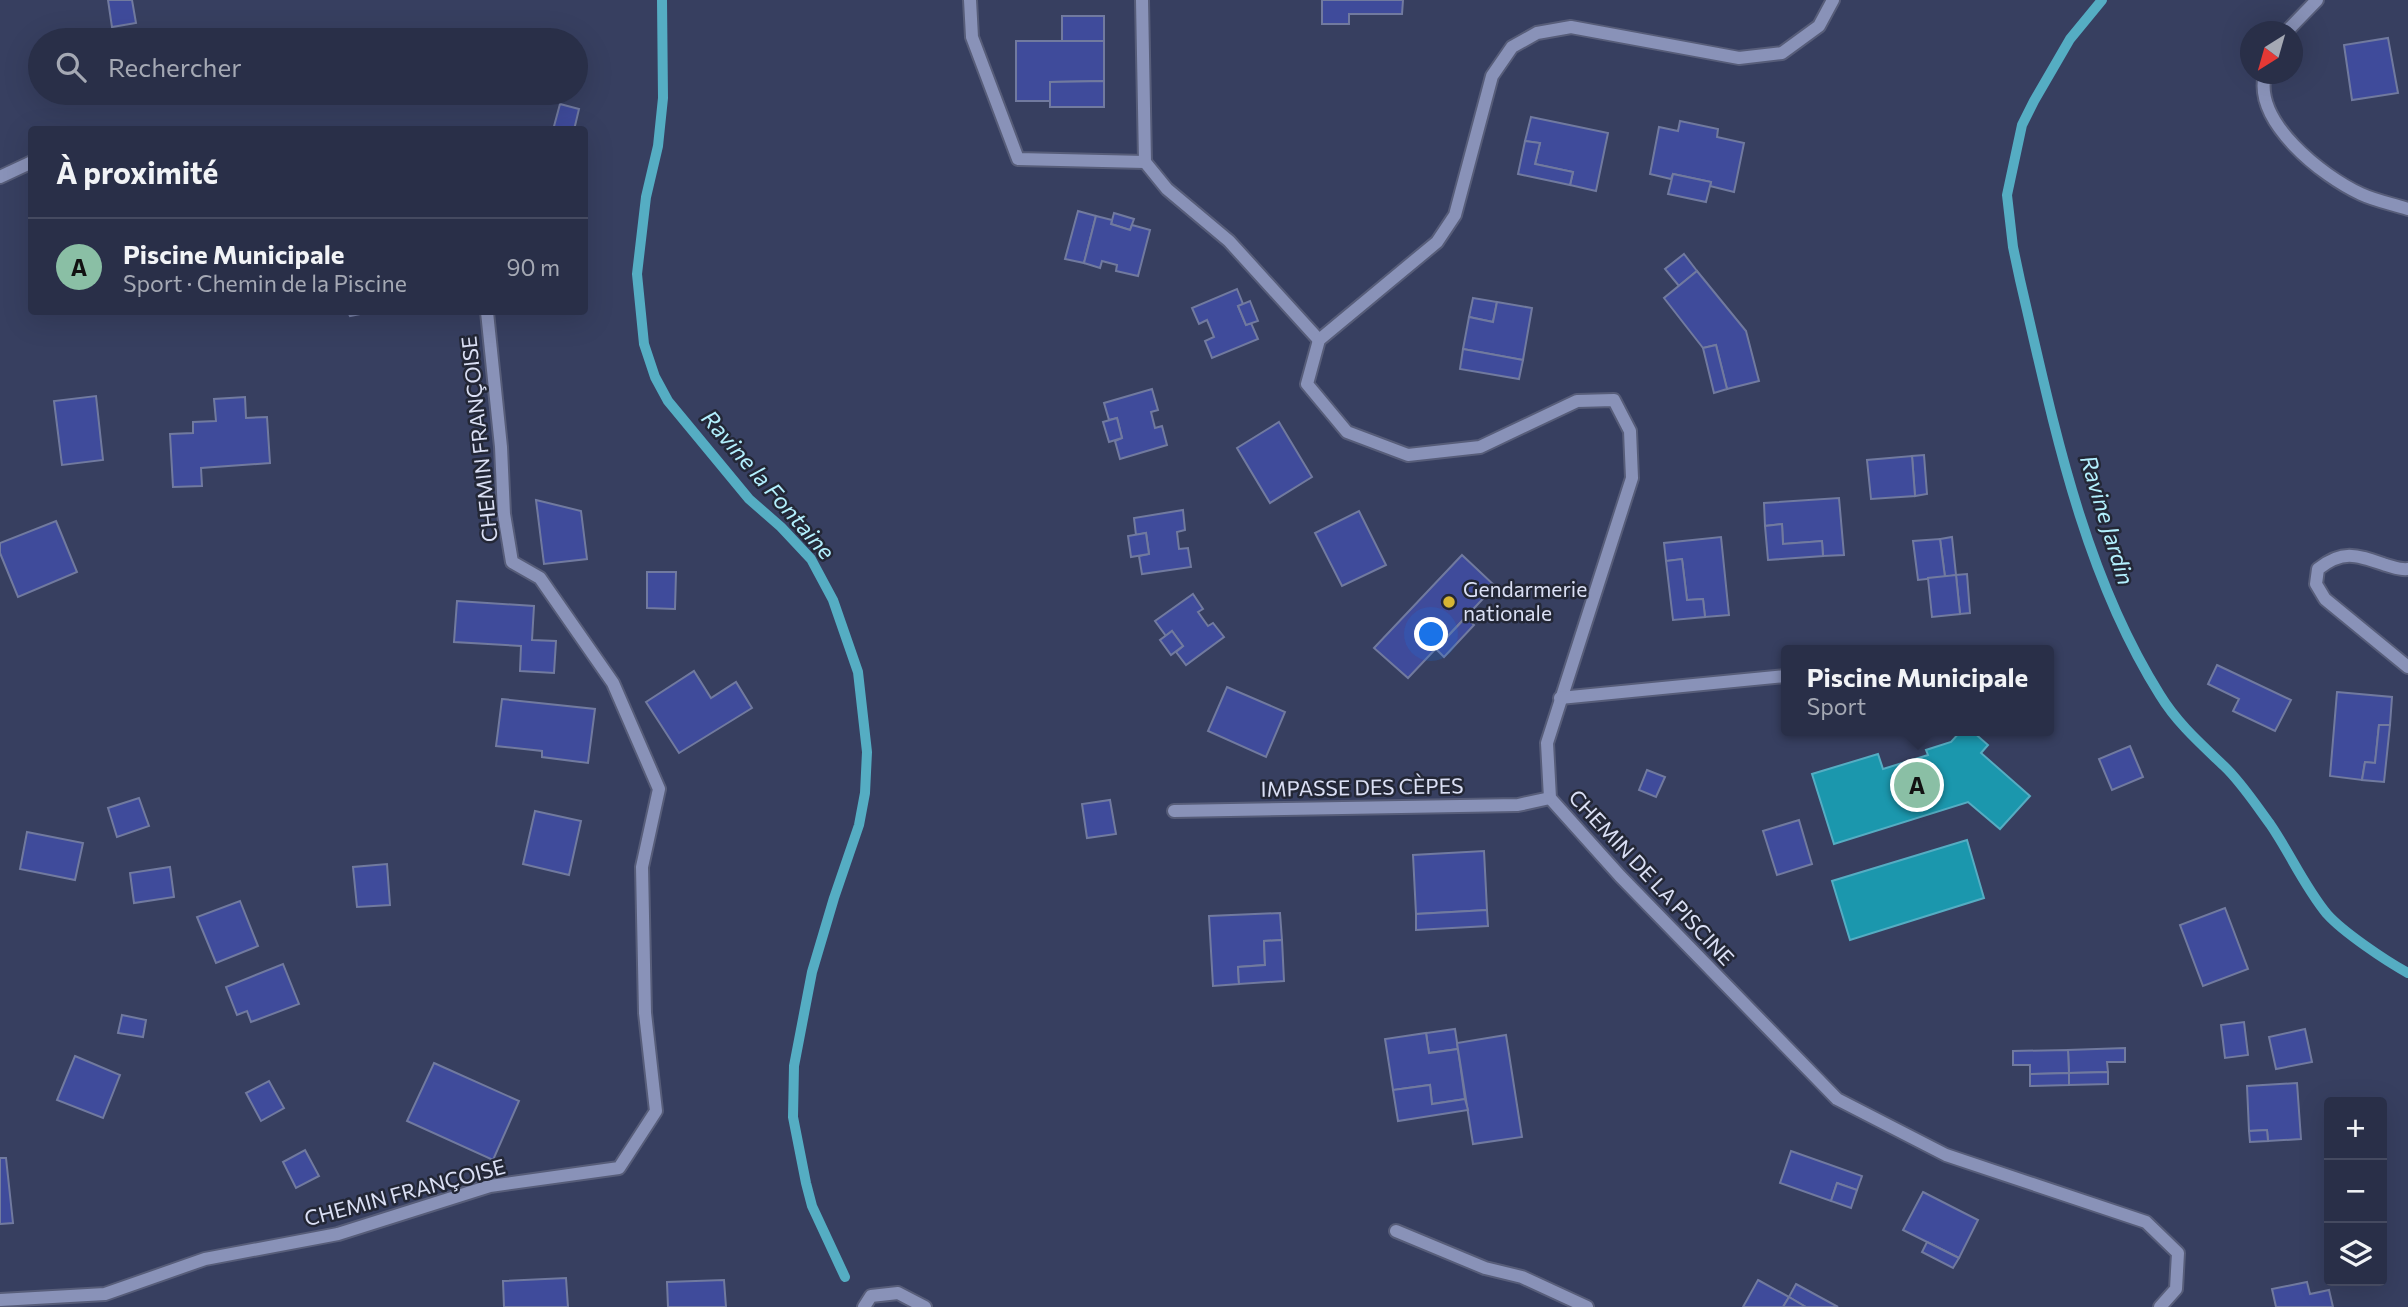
<!DOCTYPE html>
<html lang="fr">
<head>
<meta charset="utf-8">
<style>
	body { margin:0; font-family:Commissioner,sans-serif; background:#31374f; color:#f1f3f6 }
	.controls { position:absolute; right:21px; bottom:21px; display:grid; overflow:hidden; border-radius:7px; box-shadow:0 7px 28px #0002 }
	.controls button { width:63px; height:63px; display:grid; place-items:center; padding:0; border:0; border-bottom:2px solid #454a60; background:#292f48; color:#f1f3f6; font:35px sans-serif }
	.compass { position:absolute; left:2240px; top:21px; width:63px; height:63px; border-radius:50%; background:#292f48; box-shadow:0 7px 28px #0002; rotate:217deg }
	.you { position:absolute; left:1432px; top:635px; width:24px; height:24px; margin:-18px; border:5px solid #fff; border-radius:50%; background:#1a73e8; box-shadow:0 0 0 10px #1a73e833 }
	.badge { display:grid; place-items:center; width:46px; height:46px; border-radius:50%; background:#8abfa5; color:#111; font-size:23px; font-weight:700 }
	.pin { position:absolute; translate:-50% -50%; border:4px solid #fff; box-shadow:0 2px 7px #0006 }
	.popup { position:absolute; left:1781px; top:645px; width:273px; height:91px; box-sizing:border-box; display:grid; place-content:center; border-radius:7px; background:#292f48; filter:drop-shadow(0 2px 5px #0005); font-size:23px; white-space:nowrap; color:#a5a9b4 }
	.popup b { font-size:26px; color:#f1f3f6 }
	.popup::after { content:''; position:absolute; left:50%; top:100%; margin-left:-14px; border:14px solid transparent; border-top-color:#292f48 }
	.list { margin:0; padding:0; list-style:none }
	h2 { display:flex; justify-content:space-between; align-items:center; height:91px; margin:0; padding:0 28px; font-size:30px }
	h2 small { font-size:23px; font-weight:400; color:#a5a9b4 }
	.list li { display:grid; grid-template-columns:46px 1fr auto; gap:21px; align-items:center; box-sizing:border-box; height:98px; padding:0 28px; border-top:2px solid #454a60 }
	.list b { display:block; font-size:26px; white-space:nowrap }
	.list p { margin:0; font-size:23px; white-space:nowrap; color:#a5a9b4 }
	.list em { font-size:23px; font-style:normal; color:#a5a9b4 }
	.icon { flex:none; width:38px; height:38px; fill:none; stroke:currentColor; stroke-width:2; stroke-linecap:round; stroke-linejoin:round }
	.map { position:relative; flex:none; width:2408px; height:1307px; overflow:hidden }
	.search { position:absolute; background:#292f48; box-shadow:0 7px 28px #0002; left:28px; top:28px; width:560px; height:77px; display:flex; align-items:center; gap:18px; box-sizing:border-box; padding:0 24px; border-radius:38px; color:#a5a9b4; font-size:26px }
	.panel { position:absolute; background:#292f48; box-shadow:0 7px 28px #0002; left:28px; top:126px; width:560px; height:189px; border-radius:7px }
	.map>svg:first-child { display:block }
</style>
</head>
<body>
<div class="map">
<svg width="2408" height="1307" viewBox="0 0 2408 1307">
	<rect width="100%" height="100%" fill="#373f60"/>
	<g fill="#1b97ad" stroke="#55adc3" stroke-width="2">
		<path d="M 1961,731 L 1972,731 L 1988,745 L 1981,753 L 2030,796 L 2000,829 L 1968,802 L 1834,844 L 1812,774 L 1878,754 L 1883,769 L 1928,755 L 1926,750 L 1951,742 Z"/>
		<path d="M 1967,840 L 1984,898 L 1850,940 L 1832,881 Z"/>
	</g>
	<g fill="none" stroke-linecap="round" stroke-linejoin="round">
		<g stroke="#55adc3" stroke-width="10">
			<path d="M 662,0 L 663,98 L 658,146 L 646,197 L 637,274 L 644,344 L 655,377 L 668,401 L 749,499 L 781,527 L 811,559 L 833,600 L 858,672 L 867,752 L 865,793 L 859,825 L 834,898 L 812,972 L 794,1066 L 793,1117 L 806,1183 L 812,1206 L 845,1277"/>
			<path d="M 2102,0 L 2070,39 L 2034,101 L 2022,125 L 2007,195 L 2013,247 L 2020,280 C 2053,421 2082,571 2160,695 C 2177,723 2201,744 2224,766 C 2241,782 2256,805 2270,824 C 2290,853 2304,886 2327,914 C 2343,932 2386,961 2408,973"/>
		</g>
	</g>
	<g fill="#3f4b9b" stroke="#717a9f" stroke-width="2">
		<path d="M 108,0 L 132,0 L 136,23 L 112,27 Z"/>
		<path d="M 1322,0 L 1403,0 L 1402,14 L 1349,14 L 1349,24 L 1322,24 Z"/>
		<rect x="1062" y="16" width="42" height="25"/>
		<path d="M 2388,38 L 2398,93 L 2352,100 L 2344,45 Z"/>
		<path d="M 1016,41 L 1104,41 L 1104,81 L 1050,82 L 1050,101 L 1016,101 Z"/>
		<path d="M 1104,81 L 1104,107 L 1050,107 L 1050,82 Z"/>
		<path d="M 560,104 L 579,109 L 574,130 L 553,130 Z"/>
		<path d="M 1531,117 L 1608,133 L 1596,191 L 1570,185 L 1573,172 L 1535,164 L 1540,143 L 1525,141 Z"/>
		<path d="M 1680,121 L 1718,129 L 1717,137 L 1744,143 L 1734,192 L 1710,186 L 1711,182 L 1673,174 L 1671,179 L 1650,174 L 1659,127 L 1678,131 Z"/>
		<path d="M 1525,141 L 1540,143 L 1535,164 L 1573,172 L 1570,185 L 1518,174 Z"/>
		<path d="M 1673,174 L 1711,182 L 1706,202 L 1668,194 Z"/>
		<path d="M 1078,211 L 1096,216 L 1084,263 L 1065,259 Z"/>
		<path d="M 1114,213 L 1134,219 L 1130,230 L 1111,224 Z"/>
		<path d="M 1096,216 L 1112,220 L 1111,224 L 1130,230 L 1132,225 L 1150,230 L 1138,276 L 1116,271 L 1117,265 L 1102,261 L 1100,268 L 1084,263 Z"/>
		<path d="M 1684,254 L 1697,271 L 1679,286 L 1665,269 Z"/>
		<path d="M 1697,271 L 1746,331 L 1759,381 L 1727,389 L 1716,345 L 1703,348 L 1664,298 Z"/>
		<path d="M 1237,289 L 1243,304 L 1238,306 L 1246,325 L 1251,323 L 1258,339 L 1212,358 L 1205,341 L 1214,337 L 1207,320 L 1199,324 L 1192,308 Z"/>
		<path d="M 1473,298 L 1497,302 L 1493,322 L 1469,317 Z"/>
		<path d="M 1250,301 L 1258,321 L 1246,325 L 1238,306 Z"/>
		<path d="M 1497,302 L 1532,308 L 1523,360 L 1463,349 L 1469,317 L 1493,322 Z"/>
		<path d="M 348,312 L 370,312 L 350,316 Z"/>
		<path d="M 1716,345 L 1727,389 L 1714,393 L 1703,348 Z"/>
		<path d="M 1463,349 L 1523,360 L 1519,379 L 1460,369 Z"/>
		<path d="M 1152,389 L 1158,410 L 1151,412 L 1155,428 L 1162,426 L 1167,445 L 1120,459 L 1115,441 L 1122,438 L 1117,418 L 1109,420 L 1104,403 Z"/>
		<path d="M 96,396 L 103,460 L 62,465 L 54,401 Z"/>
		<path d="M 245,397 L 246,418 L 267,417 L 270,463 L 201,468 L 202,486 L 173,487 L 170,434 L 193,433 L 193,422 L 216,421 L 214,399 Z"/>
		<path d="M 1117,418 L 1122,438 L 1109,442 L 1103,422 Z"/>
		<path d="M 1279,422 L 1312,477 L 1270,503 L 1237,448 Z"/>
		<path d="M 1924,455 L 1927,494 L 1915,496 L 1912,456 Z"/>
		<path d="M 1912,456 L 1915,496 L 1871,499 L 1867,460 Z"/>
		<path d="M 1839,498 L 1844,555 L 1823,556 L 1822,541 L 1783,544 L 1782,524 L 1765,526 L 1764,503 Z"/>
		<path d="M 536,500 L 581,511 L 587,559 L 544,564 Z"/>
		<path d="M 1183,510 L 1185,530 L 1177,532 L 1179,549 L 1188,548 L 1191,567 L 1142,574 L 1139,556 L 1149,554 L 1146,533 L 1136,535 L 1134,518 Z"/>
		<path d="M 1359,511 L 1386,565 L 1342,586 L 1315,533 Z"/>
		<path d="M 56,521 L 77,572 L 18,597 L 0,553 L 0,543 Z"/>
		<path d="M 1782,524 L 1783,544 L 1822,541 L 1823,556 L 1768,560 L 1765,526 Z"/>
		<path d="M 1146,533 L 1149,554 L 1131,557 L 1128,536 Z"/>
		<path d="M 1721,537 L 1729,615 L 1705,617 L 1703,599 L 1687,600 L 1682,559 L 1666,561 L 1664,543 Z"/>
		<path d="M 1952,537 L 1956,575 L 1945,577 L 1940,539 Z"/>
		<path d="M 1940,539 L 1945,577 L 1918,580 L 1913,541 Z"/>
		<path d="M 1462,555 L 1495,586 L 1408,678 L 1374,648 Z"/>
		<path d="M 1682,559 L 1687,600 L 1703,599 L 1705,617 L 1673,620 L 1666,561 Z"/>
		<path d="M 647,572 L 676,572 L 675,609 L 647,608 Z"/>
		<path d="M 1967,574 L 1970,613 L 1960,614 L 1956,575 Z"/>
		<path d="M 1956,575 L 1960,614 L 1932,617 L 1928,578 Z"/>
		<path d="M 1193,594 L 1203,609 L 1198,612 L 1208,626 L 1213,623 L 1224,637 L 1186,665 L 1176,652 L 1183,646 L 1172,631 L 1166,636 L 1155,621 Z"/>
		<path d="M 457,601 L 534,606 L 532,640 L 556,641 L 554,673 L 520,671 L 521,646 L 454,642 Z"/>
		<path d="M 1466,617 L 1474,625 L 1444,657 L 1436,649 Z"/>
		<path d="M 1172,631 L 1183,646 L 1171,655 L 1160,640 Z"/>
		<path d="M 2217,665 L 2291,700 L 2275,731 L 2233,711 L 2239,699 L 2208,684 Z"/>
		<path d="M 694,671 L 711,698 L 736,682 L 752,708 L 679,753 L 646,702 Z"/>
		<path d="M 1227,687 L 1285,712 L 1266,757 L 1208,731 Z"/>
		<path d="M 2337,692 L 2392,697 L 2390,725 L 2379,725 L 2375,763 L 2365,762 L 2362,780 L 2330,776 Z"/>
		<path d="M 502,699 L 595,709 L 588,763 L 542,757 L 542,751 L 496,746 Z"/>
		<path d="M 2379,725 L 2390,725 L 2384,782 L 2362,780 L 2365,762 L 2375,763 Z"/>
		<path d="M 2130,746 L 2143,777 L 2112,790 L 2099,759 Z"/>
		<path d="M 1647,770 L 1665,777 L 1656,797 L 1639,790 Z"/>
		<path d="M 139,798 L 149,826 L 117,837 L 108,808 Z"/>
		<path d="M 1110,800 L 1116,834 L 1087,838 L 1082,804 Z"/>
		<path d="M 535,811 L 581,821 L 569,875 L 523,864 Z"/>
		<path d="M 1799,820 L 1812,864 L 1777,875 L 1763,831 Z"/>
		<path d="M 27,832 L 83,843 L 75,880 L 20,869 Z"/>
		<path d="M 1484,851 L 1487,910 L 1416,914 L 1413,855 Z"/>
		<path d="M 387,864 L 390,905 L 357,907 L 353,867 Z"/>
		<path d="M 170,867 L 174,897 L 134,903 L 130,873 Z"/>
		<path d="M 240,901 L 258,946 L 216,963 L 197,917 Z"/>
		<path d="M 2225,908 L 2248,969 L 2203,986 L 2180,925 Z"/>
		<path d="M 1487,910 L 1488,926 L 1416,930 L 1416,914 Z"/>
		<path d="M 1280,913 L 1282,940 L 1264,941 L 1265,965 L 1238,967 L 1239,984 L 1213,986 L 1209,916 Z"/>
		<path d="M 1282,940 L 1284,981 L 1239,984 L 1238,967 L 1265,965 L 1264,941 Z"/>
		<path d="M 283,964 L 299,1004 L 251,1022 L 247,1011 L 237,1015 L 226,987 Z"/>
		<path d="M 122,1015 L 146,1020 L 143,1037 L 118,1033 Z"/>
		<path d="M 2244,1022 L 2248,1055 L 2225,1058 L 2221,1025 Z"/>
		<path d="M 1455,1029 L 1458,1049 L 1429,1053 L 1426,1033 Z"/>
		<path d="M 2305,1029 L 2312,1062 L 2276,1069 L 2269,1037 Z"/>
		<path d="M 1426,1033 L 1429,1053 L 1458,1049 L 1465,1099 L 1432,1104 L 1430,1085 L 1393,1090 L 1385,1039 Z"/>
		<path d="M 1506,1035 L 1522,1137 L 1473,1144 L 1457,1043 Z"/>
		<path d="M 2125,1048 L 2125,1062 L 2107,1062 L 2108,1072 L 2069,1073 L 2068,1050 Z"/>
		<path d="M 2068,1050 L 2069,1073 L 2030,1074 L 2030,1065 L 2013,1065 L 2013,1051 Z"/>
		<path d="M 75,1056 L 120,1075 L 103,1118 L 57,1100 Z"/>
		<path d="M 434,1063 L 519,1101 L 493,1160 L 407,1121 Z"/>
		<path d="M 2108,1072 L 2108,1084 L 2069,1085 L 2069,1073 Z"/>
		<path d="M 2069,1073 L 2069,1085 L 2030,1086 L 2030,1074 Z"/>
		<path d="M 269,1081 L 284,1108 L 261,1121 L 246,1093 Z"/>
		<path d="M 2297,1083 L 2301,1139 L 2268,1141 L 2267,1130 L 2249,1131 L 2247,1086 Z"/>
		<path d="M 1430,1085 L 1432,1104 L 1465,1099 L 1468,1110 L 1398,1121 L 1393,1090 Z"/>
		<path d="M 2267,1130 L 2268,1141 L 2250,1142 L 2249,1131 Z"/>
		<path d="M 305,1150 L 319,1176 L 296,1188 L 283,1162 Z"/>
		<path d="M 1791,1151 L 1862,1176 L 1857,1190 L 1837,1183 L 1831,1201 L 1780,1183 Z"/>
		<path d="M 0,1158 L 6,1158 L 13,1223 L 0,1224 Z"/>
		<path d="M 1837,1183 L 1857,1190 L 1851,1208 L 1831,1201 Z"/>
		<path d="M 1923,1192 L 1978,1220 L 1959,1258 L 1903,1230 Z"/>
		<path d="M 1927,1242 L 1959,1258 L 1953,1268 L 1922,1252 Z"/>
		<path d="M 566,1278 L 568,1307 L 504,1307 L 503,1281 Z"/>
		<path d="M 724,1280 L 726,1307 L 668,1307 L 667,1282 Z"/>
		<path d="M 1758,1280 L 1789,1297 L 1783,1307 L 1743,1307 Z"/>
		<path d="M 2307,1282 L 2310,1294 L 2329,1290 L 2333,1307 L 2276,1307 L 2272,1289 Z"/>
		<path d="M 1796,1284 L 1838,1307 L 1806,1307 L 1789,1297 Z"/>
		<path d="M 1789,1297 L 1806,1307 L 1783,1307 Z"/>
	</g>
	<g fill="none" stroke-linecap="round" stroke-linejoin="round">
		<g stroke="#575d79" stroke-width="16">
			<g id="minor">
				<path d="M 970,0 L 972,37 L 1018,159 L 1145,162"/>
				<path d="M 1142,0 L 1145,162 L 1167,189 L 1229,241 L 1319,340"/>
				<path d="M 1833,0 L 1819,26 L 1782,53 L 1739,58 L 1571,27 L 1537,33 L 1512,47 L 1492,76 L 1455,215 L 1437,242 L 1319,340 L 1307,384 L 1347,432 L 1408,455 L 1480,447 L 1577,401 L 1614,400 L 1630,431 L 1632,478 L 1547,743 L 1550,798 L 1620,876 L 1837,1099 L 1946,1155 L 2146,1222 L 2178,1253 L 2176,1289 L 2160,1307"/>
				<path d="M 2286,32 L 2317,0"/>
				<path d="M 2265,74 C 2253,122 2322,176 2361,194 C 2376,201 2393,204 2408,209"/>
				<path d="M 0,177 L 32,162"/>
				<path d="M 2408,569 C 2400,570 2394,567 2386,565 C 2357,555 2343,549 2318,569 L 2316,584 L 2325,599 L 2408,667"/>
				<path d="M 1560,698 L 1786,676"/>
				<path d="M 1174,811 L 1518,805 L 1550,798"/>
				<path d="M 1396,1231 L 1485,1268 L 1522,1277 L 1587,1307"/>
				<path d="M 0,1300 L 105,1294 L 205,1259 L 338,1234 L 490,1186 L 619,1168 L 656,1111 L 645,1013 L 642,867 L 659,789 L 613,683 L 540,578 L 512,562 L 504,514 L 501,447 L 487,312"/>
				<path d="M 864,1307 L 871,1296 L 898,1293 L 925,1307"/>
			</g>
		</g>
		<use href="#minor" stroke="#8992b8" stroke-width="12"/>
	</g>
	<circle fill="#d6b534" stroke="#232736" stroke-width="2.5" cx="1449" cy="602" r="7"/>
	<g text-anchor="middle" stroke-width="5" stroke-linejoin="round" paint-order="stroke">
		<g font-size="21" fill="#dbe0f5" stroke="#232736">
			<text transform="translate(480 439) rotate(-96)" y="7">CHEMIN FRANÇOISE</text>
			<text transform="translate(1362 788) rotate(-1)" y="7">IMPASSE DES CÈPES</text>
			<text transform="translate(1651 878) rotate(47)" y="7">CHEMIN DE LA PISCINE</text>
			<text transform="translate(405 1193) rotate(-15)" y="7">CHEMIN FRANÇOISE</text>
		</g>
		<g font-size="21" fill="#dbe0f5" stroke="#232736" text-anchor="start">
			<text x="1463" y="597">Gendarmerie<tspan x="1463" dy="24">nationale</tspan></text>
		</g>
		<g font-size="23" font-style="italic" fill="#b3f0fe" stroke="#232736">
			<text transform="translate(768 485) rotate(49)" y="8">Ravine la Fontaine</text>
			<text transform="translate(2107 520) rotate(73)" y="8">Ravine Jardin</text>
		</g>
	</g>
</svg>
<div class="controls">
<button>+</button>
<button>−</button>
<button><svg class="icon" aria-label="layers" viewBox="0 0 24 24"><path d="M12 4l9 5-9 5-9-5zM3 14l9 5 9-5"/></svg></button>
</div>
<svg class="compass" viewBox="-18 -18 36 36"><path d="M0-13l5 13h-10z" fill="#e53935"/><path d="M0 13l5-13h-10z" fill="#a5a9b4"/></svg>
<div class="you"></div>
<div class="pin badge" style="left:1917px;top:785px">A</div>
<div class="popup"><b>Piscine Municipale</b>Sport</div>
<div class="search"><svg class="icon" aria-label="search" viewBox="0 0 24 24"><circle cx="10" cy="10" r="6"/><path d="M15 15l6 6"/></svg>Rechercher</div>
<section class="panel">
<h2>À proximité<small></small></h2>
<ul class="list">
<li><span class="badge">A</span><div><b>Piscine Municipale</b><p>Sport · Chemin de la Piscine</p></div><em>90 m</em></li>
</ul>
</section>
</div>
</body>
</html>
